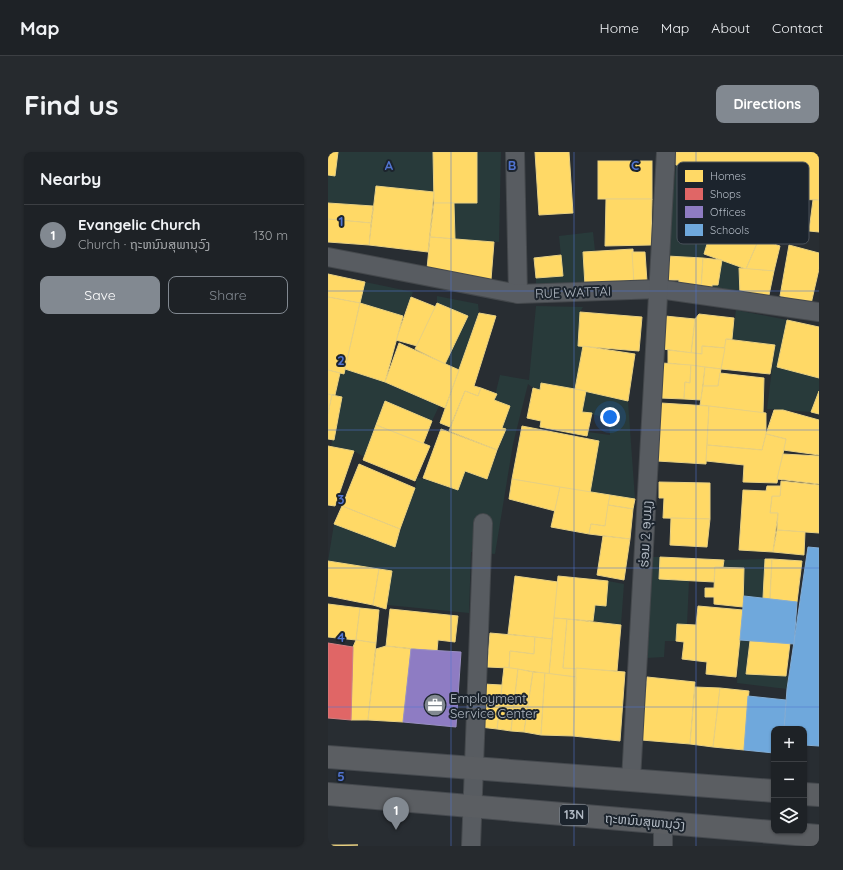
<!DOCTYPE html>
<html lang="en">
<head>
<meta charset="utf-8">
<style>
	body { margin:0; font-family:Quicksand,"Noto Sans Lao",sans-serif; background:#262a2e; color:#f1f3f6 }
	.controls { position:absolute; right:12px; bottom:12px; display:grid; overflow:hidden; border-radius:8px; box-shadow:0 1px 3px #0004 }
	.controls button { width:36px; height:36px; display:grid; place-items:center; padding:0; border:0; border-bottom:1px solid #3c3f43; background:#1e2226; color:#f1f3f6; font:20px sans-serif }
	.you { position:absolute; left:282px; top:265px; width:14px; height:14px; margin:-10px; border:3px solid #fff; border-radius:50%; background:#1a73e8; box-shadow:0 0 0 6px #1a73e833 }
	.badge { display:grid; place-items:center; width:26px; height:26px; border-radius:50%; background:#828991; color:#fff; font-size:13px; font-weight:700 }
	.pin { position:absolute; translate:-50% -33px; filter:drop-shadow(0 1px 2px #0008) }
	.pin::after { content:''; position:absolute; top:21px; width:14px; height:12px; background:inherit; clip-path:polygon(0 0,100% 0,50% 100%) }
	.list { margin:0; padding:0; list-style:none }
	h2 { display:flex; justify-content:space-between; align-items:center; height:52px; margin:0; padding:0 16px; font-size:17px }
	h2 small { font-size:13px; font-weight:400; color:#a1a4a7 }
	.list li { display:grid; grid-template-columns:26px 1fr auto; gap:12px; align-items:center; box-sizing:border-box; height:60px; padding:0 16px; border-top:1px solid #3c3f43 }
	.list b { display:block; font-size:15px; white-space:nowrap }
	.list p { margin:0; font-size:13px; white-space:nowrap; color:#a1a4a7 }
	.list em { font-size:13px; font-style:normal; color:#a1a4a7 }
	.actions { display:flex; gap:8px; padding:12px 16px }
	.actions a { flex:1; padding:9px 0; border:1px solid #828991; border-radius:8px; text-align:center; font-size:14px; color:#828991 }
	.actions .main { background:#828991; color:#fff }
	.icon { flex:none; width:22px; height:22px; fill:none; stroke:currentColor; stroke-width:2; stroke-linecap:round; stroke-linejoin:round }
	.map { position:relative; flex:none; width:491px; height:694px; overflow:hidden; border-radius:8px }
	header { display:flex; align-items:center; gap:24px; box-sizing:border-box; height:56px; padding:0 20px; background:#1e2226; border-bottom:1px solid #3c3f43 }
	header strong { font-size:19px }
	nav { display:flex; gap:22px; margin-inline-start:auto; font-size:14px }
	.intro { display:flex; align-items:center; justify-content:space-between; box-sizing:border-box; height:96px; padding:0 24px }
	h1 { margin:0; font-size:28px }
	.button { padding:10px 18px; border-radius:8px; background:#828991; color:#fff; font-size:14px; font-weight:700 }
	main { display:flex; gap:24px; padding:0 24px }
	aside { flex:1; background:#1e2226; border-radius:8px; box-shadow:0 1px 3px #0004 }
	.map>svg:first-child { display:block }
</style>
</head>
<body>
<header>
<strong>Map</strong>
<nav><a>Home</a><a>Map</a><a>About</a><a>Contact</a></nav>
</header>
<div class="intro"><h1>Find us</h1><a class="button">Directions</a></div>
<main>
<aside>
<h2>Nearby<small></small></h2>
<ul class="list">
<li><span class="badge">1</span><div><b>Evangelic Church</b><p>Church · ຖະຫນົນສຸພານຸວົງ</p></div><em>130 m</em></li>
</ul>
<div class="actions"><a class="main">Save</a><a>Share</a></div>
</aside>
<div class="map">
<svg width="491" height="694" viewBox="0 0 491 694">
	<rect width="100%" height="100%" fill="#282d32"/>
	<g fill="#283a3a">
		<path d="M 10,0 L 105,0 L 106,40 L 48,34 L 45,54 L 0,51 L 0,23 L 7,24 Z"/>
		<path d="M 149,0 L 173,0 L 171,90 L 127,87 L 126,51 L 149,51 Z"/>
		<path d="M 348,13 L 437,16 L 436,46 L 426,48 L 415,82 L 385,72 L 375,106 L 339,104 Z"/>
		<path d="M 265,80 L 267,99 L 255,100 L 257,134 L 208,138 L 208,126 L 235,124 L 231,84 Z"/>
		<path d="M 394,108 L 418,117 L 411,116 L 412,143 L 382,139 L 384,133 L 390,133 Z"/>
		<path d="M 37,130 L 85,140 L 75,164 L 32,151 Z"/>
		<path d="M 109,144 L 150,152 L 151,161 L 131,218 L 117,212 L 140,164 L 109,151 Z"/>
		<path d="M 208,154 L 255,155 L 252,160 L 250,194 L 255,194 L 247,237 L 214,231 L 212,238 L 205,236 L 200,232 L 185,292 L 167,402 L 143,400 L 141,461 L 59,453 L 63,419 L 0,409 L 6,372 L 67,395 L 87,336 L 89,325 L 129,338 L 137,319 L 159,327 L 178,277 L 174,276 L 182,254 L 166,248 L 172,223 L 201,228 Z"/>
		<path d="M 408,158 L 459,168 L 449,215 L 491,226 L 491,239 L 483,260 L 439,257 L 447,193 L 404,187 Z"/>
		<path d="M 17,217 L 57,230 L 111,254 L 104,269 L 57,249 L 36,305 L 26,299 L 3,294 L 14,245 L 7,243 L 12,221 L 16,222 Z"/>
		<path d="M 258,239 L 300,249 L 307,347 L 262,341 L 271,289 L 259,284 L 260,280 L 282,283 L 280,266 L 254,260 Z"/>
		<path d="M 322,405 L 332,405 L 331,427 L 361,429 L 359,473 L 350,472 L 348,489 L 337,489 L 336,505 L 318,506 Z"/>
		<path d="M 437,407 L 435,446 L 416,444 L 416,416 L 395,415 L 396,408 Z"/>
		<path d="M 280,429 L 296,432 L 293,473 L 265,469 L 267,453 L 278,454 Z"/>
		<path d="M 412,488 L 422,489 L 418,522 L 461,524 L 459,537 L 409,531 Z"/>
	</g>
	<g fill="#ffd966" stroke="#e8d082">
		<path d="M 0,0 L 10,0 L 7,24 L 0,23 Z"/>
		<path d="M 105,0 L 149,0 L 149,51 L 106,51 Z"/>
		<path d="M 207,0 L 241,0 L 245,61 L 211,63 Z"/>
		<path d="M 348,0 L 491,0 L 491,48 L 436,46 L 437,16 L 348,13 Z"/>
		<rect x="270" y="9" width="54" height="38"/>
		<path d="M 48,34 L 106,40 L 100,100 L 41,93 Z"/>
		<path d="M 278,47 L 324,47 L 323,93 L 277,94 Z"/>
		<path d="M 485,48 L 491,48 L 491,80 L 481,79 Z"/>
		<path d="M 0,51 L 45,54 L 43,71 L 0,67 Z"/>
		<path d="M 106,51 L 126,51 L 127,87 L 102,85 Z"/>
		<path d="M 0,67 L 43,71 L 41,93 L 0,90 Z"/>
		<path d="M 385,72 L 431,87 L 418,117 L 376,102 Z"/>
		<path d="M 102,85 L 166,90 L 163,128 L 99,117 Z"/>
		<path d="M 431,87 L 452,94 L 446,119 L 418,117 Z"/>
		<path d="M 461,93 L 491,101 L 491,117 L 483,152 L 452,144 Z"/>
		<path d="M 305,97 L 306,131 L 257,134 L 255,100 Z"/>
		<path d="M 304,100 L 317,100 L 319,130 L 306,131 Z"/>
		<path d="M 233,103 L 235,124 L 208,126 L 206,106 Z"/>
		<path d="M 339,104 L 375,106 L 373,138 L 350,137 L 351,128 L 338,128 Z"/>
		<path d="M 375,106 L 394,108 L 390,133 L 384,133 L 384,139 L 373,138 Z"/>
		<path d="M 411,116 L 446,119 L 440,148 L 412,143 Z"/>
		<path d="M 0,122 L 37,130 L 32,151 L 0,145 Z"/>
		<path d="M 0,145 L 32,151 L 16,222 L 0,218 Z"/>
		<path d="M 83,145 L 108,155 L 89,194 L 68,188 Z"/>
		<path d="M 32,151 L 75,164 L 57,230 L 17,217 Z"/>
		<path d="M 109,151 L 140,164 L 117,212 L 87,197 Z"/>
		<path d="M 252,160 L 314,165 L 311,199 L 250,194 Z"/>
		<path d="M 151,161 L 168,164 L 146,234 L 153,236 L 150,244 L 137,239 L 122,275 L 112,271 Z"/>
		<path d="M 371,162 L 406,166 L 404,187 L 398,187 L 397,196 L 374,194 L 374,202 L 363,201 L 367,167 Z"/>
		<path d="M 337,164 L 367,167 L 363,201 L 335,197 Z"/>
		<path d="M 459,168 L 491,175 L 491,226 L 449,215 Z"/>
		<path d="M 398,187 L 447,193 L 442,222 L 393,217 Z"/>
		<path d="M 71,191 L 131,218 L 117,256 L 57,230 Z"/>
		<path d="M 255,194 L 307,202 L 300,249 L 247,237 Z"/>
		<path d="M 374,194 L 397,196 L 393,217 L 340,211 L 340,198 L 374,202 Z"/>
		<path d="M 334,211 L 363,213 L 362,231 L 357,230 L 356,247 L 332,246 Z"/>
		<path d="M 363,213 L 377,215 L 373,248 L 356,247 L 357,230 L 362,231 Z"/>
		<path d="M 377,215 L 393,217 L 390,234 L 375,234 Z"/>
		<path d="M 0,218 L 12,221 L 7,243 L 0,242 Z"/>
		<path d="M 392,221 L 436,226 L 435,261 L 372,253 L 375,234 L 390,234 Z"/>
		<path d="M 213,231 L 258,239 L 254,260 L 264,261 L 259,284 L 212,275 L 213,269 L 199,266 L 205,236 L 212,238 Z"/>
		<path d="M 153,236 L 169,242 L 166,248 L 182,254 L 174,276 L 178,277 L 169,298 L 121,279 L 137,239 L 150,244 Z"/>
		<path d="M 491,239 L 491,262 L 483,260 Z"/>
		<path d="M 0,242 L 4,243 L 0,262 Z"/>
		<path d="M 4,243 L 14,245 L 6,288 L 0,287 L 0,262 Z"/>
		<path d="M 57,249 L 104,269 L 95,292 L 48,273 Z"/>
		<path d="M 333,251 L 381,254 L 378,312 L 329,309 Z"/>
		<path d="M 381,254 L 438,261 L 438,282 L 434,298 L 379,293 Z"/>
		<path d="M 446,258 L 455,258 L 491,268 L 491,303 L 455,298 L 458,287 L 438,282 Z"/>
		<path d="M 48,273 L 102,294 L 87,329 L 35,308 Z"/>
		<path d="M 194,274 L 271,289 L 262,341 L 184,327 Z"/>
		<path d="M 113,277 L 169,298 L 159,327 L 137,319 L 130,338 L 95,326 Z"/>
		<path d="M 438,282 L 458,287 L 449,331 L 415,330 L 416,313 L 378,309 L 379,293 L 434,298 Z"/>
		<path d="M 0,294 L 26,299 L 7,354 L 0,353 Z"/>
		<path d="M 455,302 L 491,304 L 491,332 L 449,327 Z"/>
		<path d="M 31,312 L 87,336 L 72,377 L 14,354 Z"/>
		<path d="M 184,327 L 232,335 L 227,359 L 181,347 Z"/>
		<path d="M 453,329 L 491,333 L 491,381 L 449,378 L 450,361 L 442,361 L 444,344 L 452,344 Z"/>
		<path d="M 331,330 L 382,331 L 382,367 L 335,366 L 336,346 L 331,346 Z"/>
		<path d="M 439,334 L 453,334 L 452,344 L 444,344 L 442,361 L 450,361 L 445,400 L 411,398 L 415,338 L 438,339 Z"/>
		<path d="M 232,335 L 282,343 L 277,374 L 263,372 L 261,382 L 223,375 Z"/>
		<path d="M 282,343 L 307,347 L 305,357 L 280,353 Z"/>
		<path d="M 280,353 L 305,357 L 302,387 L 261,382 L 263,372 L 277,374 Z"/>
		<path d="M 14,354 L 72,377 L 67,395 L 6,372 Z"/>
		<path d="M 343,366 L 382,367 L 379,395 L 342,393 Z"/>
		<path d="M 449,378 L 477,380 L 476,403 L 445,400 Z"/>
		<path d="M 275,384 L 302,387 L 296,428 L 269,423 Z"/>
		<path d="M 332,405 L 396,408 L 395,415 L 387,415 L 386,430 L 331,427 Z"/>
		<path d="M 437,407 L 444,407 L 442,447 L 435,446 Z"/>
		<path d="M 444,407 L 474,409 L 469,450 L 442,447 Z"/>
		<path d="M 0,409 L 51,417 L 45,453 L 0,444 Z"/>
		<path d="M 387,415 L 416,416 L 415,455 L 386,452 L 386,445 L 377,445 L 377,436 L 386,436 Z"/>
		<path d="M 51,417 L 64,419 L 58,457 L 45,453 Z"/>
		<path d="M 187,424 L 230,430 L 224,487 L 180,482 Z"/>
		<path d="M 230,424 L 280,429 L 278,454 L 267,453 L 265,469 L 226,466 Z"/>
		<path d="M 0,452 L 32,456 L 28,488 L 0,485 Z"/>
		<path d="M 370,454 L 415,458 L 408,525 L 378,522 L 379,510 L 354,507 L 356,490 L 348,489 L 349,472 L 368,473 Z"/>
		<path d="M 32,456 L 51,458 L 48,491 L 28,488 Z"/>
		<path d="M 62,457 L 130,464 L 127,490 L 110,488 L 109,499 L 58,494 Z"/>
		<path d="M 226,466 L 239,467 L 235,516 L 248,516 L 248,525 L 221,522 Z"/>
		<path d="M 239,467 L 293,473 L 289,519 L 235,516 Z"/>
		<path d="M 162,481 L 207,485 L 206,502 L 182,499 L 181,516 L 159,515 Z"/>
		<path d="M 207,485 L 224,487 L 221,522 L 181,516 L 182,499 L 206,502 Z"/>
		<path d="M 28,488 L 48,491 L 40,568 L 23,568 L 25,495 Z"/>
		<path d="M 422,489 L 462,491 L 458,524 L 418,522 Z"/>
		<path d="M 58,494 L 83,497 L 75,570 L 40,568 L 48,497 Z"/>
		<path d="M 176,515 L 190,517 L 183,579 L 169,577 Z"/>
		<path d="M 248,516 L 297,520 L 292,589 L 245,584 Z"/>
		<path d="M 190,517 L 205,520 L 196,580 L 183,579 Z"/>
		<path d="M 205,520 L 217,521 L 213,583 L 196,580 Z"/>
		<path d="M 217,521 L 248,525 L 245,584 L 213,583 Z"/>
		<path d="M 319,525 L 367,530 L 362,592 L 313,588 Z"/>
		<path d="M 155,532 L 174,533 L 169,577 L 152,575 Z"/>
		<path d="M 367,535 L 392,536 L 385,595 L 362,592 Z"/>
		<path d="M 392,536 L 421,539 L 416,598 L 385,595 Z"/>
		<path d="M 0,693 L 30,693 L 0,694 Z"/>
	</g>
	<path fill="#e06666" stroke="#d27f82" d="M 0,491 L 25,495 L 23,568 L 0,566 Z"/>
	<path fill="#8e7cc3" stroke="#998fc3" d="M 83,497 L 133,500 L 128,575 L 75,570 Z"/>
	<g fill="#6fa8dc" stroke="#83add5">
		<path d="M 480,395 L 491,396 L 491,594 L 476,593 L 476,577 L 456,577 L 459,537 Z"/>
		<path d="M 416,444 L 469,450 L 466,492 L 412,488 Z"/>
		<path d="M 420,544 L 458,548 L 456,577 L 446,577 L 446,601 L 416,598 Z"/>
	</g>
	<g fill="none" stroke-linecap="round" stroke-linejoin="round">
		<g stroke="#44484c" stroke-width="20">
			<g id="minor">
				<path d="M 187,0 L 190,142"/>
				<path d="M 0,105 L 190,142 L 331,137 L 491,160"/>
				<path d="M 303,628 L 338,0"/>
				<path d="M 335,671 L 335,694"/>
				<path d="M 143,694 L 155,371"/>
			</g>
		</g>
		<g stroke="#45494e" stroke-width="24">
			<g id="trunk">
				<path d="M 0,605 L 446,639"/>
				<path d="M 0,642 L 491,684"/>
				<path d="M 476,642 L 491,643"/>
			</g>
		</g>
		<use href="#minor" stroke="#585c61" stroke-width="18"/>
		<use href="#trunk" stroke="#5b5e62" stroke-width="22"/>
	</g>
	<path fill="none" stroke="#5174d1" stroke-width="1" stroke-opacity="0.55" d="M 123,0 L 123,694M 246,0 L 246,694M 368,0 L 368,694M 0,139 L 491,139M 0,278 L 491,278M 0,416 L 491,416M 0,555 L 491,555"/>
	<defs>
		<g id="office-disc" transform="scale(1.15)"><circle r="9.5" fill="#828991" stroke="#1c242d"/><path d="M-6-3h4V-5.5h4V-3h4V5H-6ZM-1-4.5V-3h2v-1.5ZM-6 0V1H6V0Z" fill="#fff"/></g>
	</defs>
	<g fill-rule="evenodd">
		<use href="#office-disc" x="107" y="553"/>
	</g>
	<g text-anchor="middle" stroke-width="4" stroke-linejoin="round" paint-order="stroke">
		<rect fill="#1c242d" stroke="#858d97" stroke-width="1" x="232" y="653" width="28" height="20" rx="3"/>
		<g font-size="12" font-weight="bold" fill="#b2bac4">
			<text x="246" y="667">13N</text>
		</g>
		<g font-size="13" fill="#b2bac4" stroke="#1c242d">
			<text transform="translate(245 140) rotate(-2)" y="5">RUE WATTAI</text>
			<text transform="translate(317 382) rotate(-87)" y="5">ຮ່ອມ 2 ອຸບມຸງ</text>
			<text transform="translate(317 669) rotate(5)" y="5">ຖະຫນົນສຸພານຸວົງ</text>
		</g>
		<g font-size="13" fill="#b2bac4" stroke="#1c242d" text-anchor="start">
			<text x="122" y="551">Employment<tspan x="122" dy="15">Service Center</tspan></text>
		</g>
	</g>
	<rect x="349" y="10" width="132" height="82" rx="6" fill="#1c242d" stroke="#49515a" stroke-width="1"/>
	<rect x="357" y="18" width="18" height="12" fill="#ffd966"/>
	<rect x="357" y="36" width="18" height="12" fill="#e06666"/>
	<rect x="357" y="54" width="18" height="12" fill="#8e7cc3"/>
	<rect x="357" y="72" width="18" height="12" fill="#6fa8dc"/>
	<g font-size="11" fill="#b2bac4">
		<text x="382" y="28">Homes</text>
		<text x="382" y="46">Shops</text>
		<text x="382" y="64">Offices</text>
		<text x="382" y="82">Schools</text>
	</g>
	<g font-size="13" text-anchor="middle" font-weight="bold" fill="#5174d1" stroke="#1c242d" stroke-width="4" stroke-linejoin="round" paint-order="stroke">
		<text x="61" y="18">A</text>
		<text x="184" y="18">B</text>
		<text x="307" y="18">C</text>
		<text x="13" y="74">1</text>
		<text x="13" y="213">2</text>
		<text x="13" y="352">3</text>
		<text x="13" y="490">4</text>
		<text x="13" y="629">5</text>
	</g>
</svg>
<div class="controls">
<button>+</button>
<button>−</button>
<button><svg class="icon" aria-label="layers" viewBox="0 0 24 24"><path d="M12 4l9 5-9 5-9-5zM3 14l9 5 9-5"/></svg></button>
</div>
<div class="you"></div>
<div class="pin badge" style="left:68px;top:678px">1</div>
</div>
</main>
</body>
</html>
